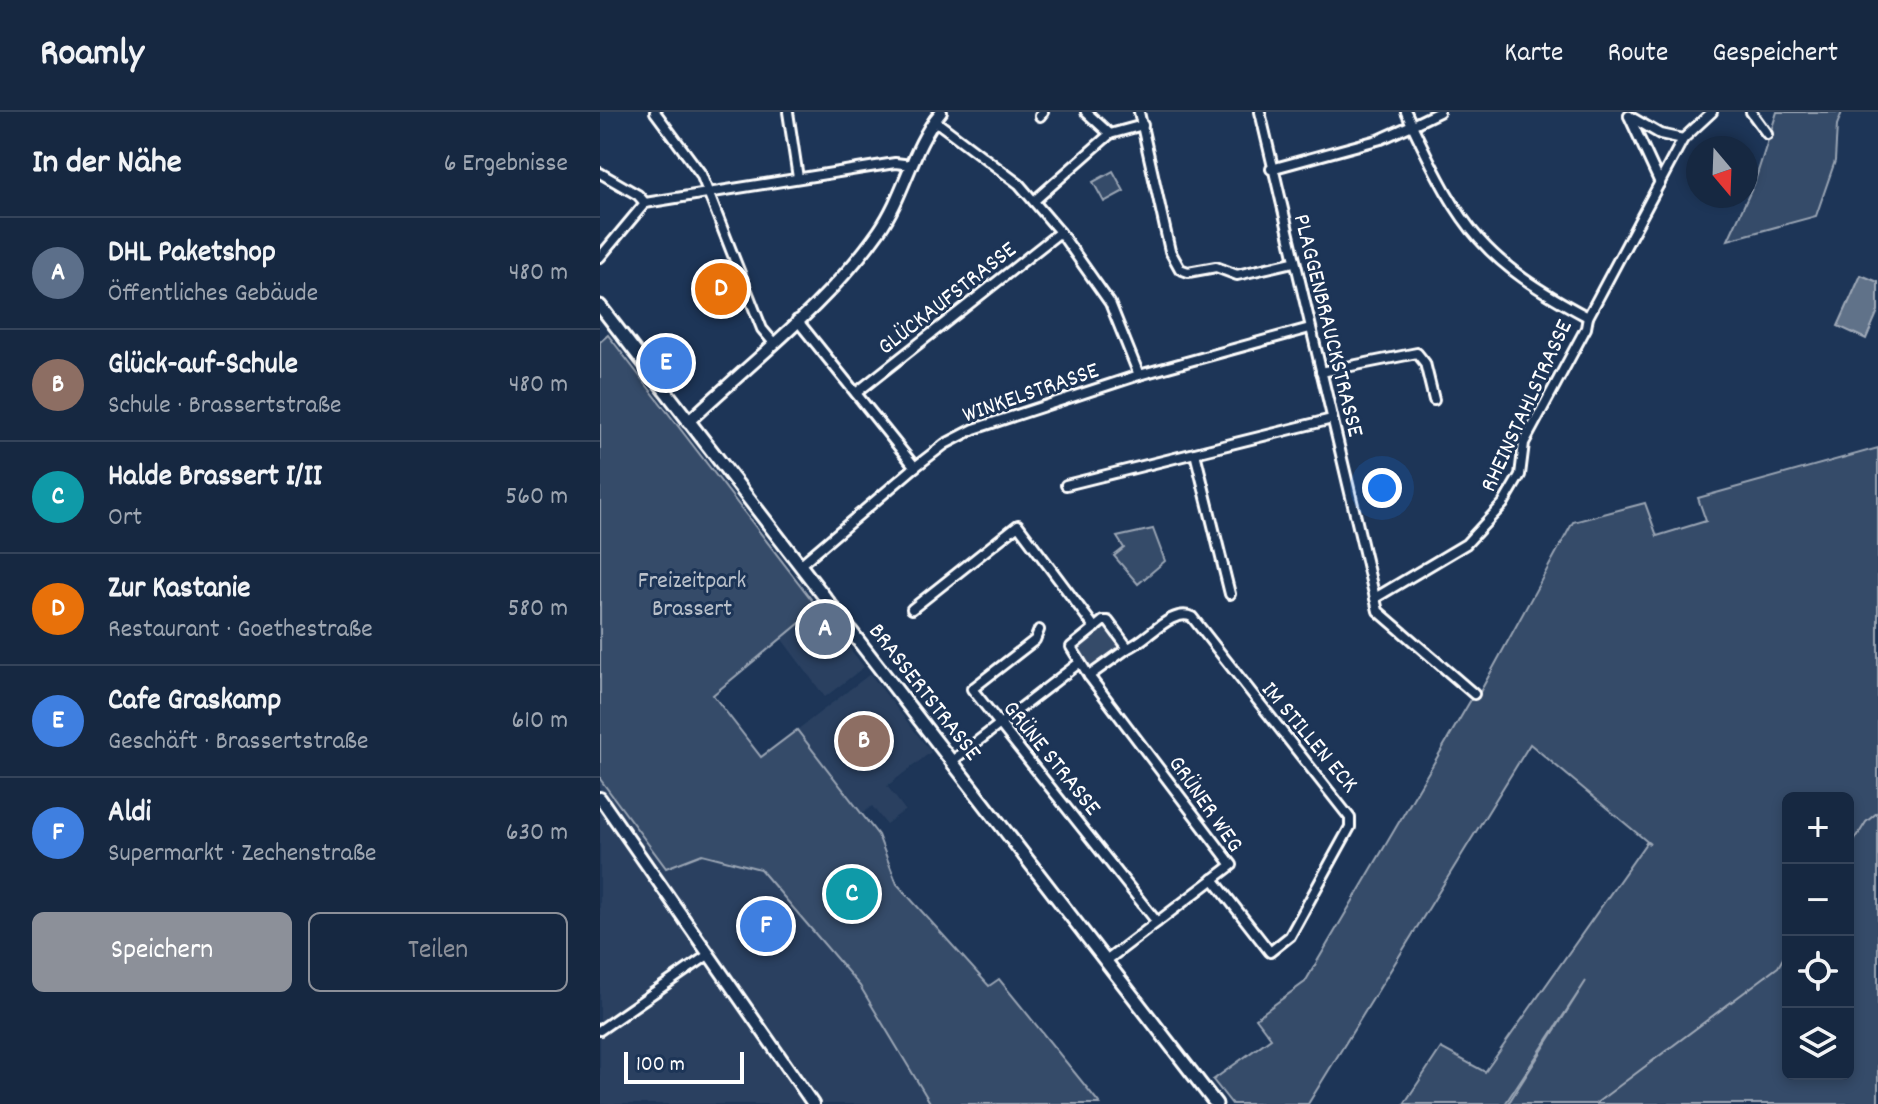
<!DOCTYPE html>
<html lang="de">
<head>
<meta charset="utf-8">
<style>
	body { margin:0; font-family:Dekko,sans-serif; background:#1f3048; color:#f1f3f6 }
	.controls { position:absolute; right:24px; bottom:24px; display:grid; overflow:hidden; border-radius:12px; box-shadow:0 4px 12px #0003 }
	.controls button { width:72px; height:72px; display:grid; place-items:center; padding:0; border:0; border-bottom:2px solid #35445a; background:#162841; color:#f1f3f6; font:40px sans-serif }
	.compass { position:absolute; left:1086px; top:24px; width:72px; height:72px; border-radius:50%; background:#162841; box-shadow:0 4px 12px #0003; rotate:161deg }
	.scale { position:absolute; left:24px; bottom:20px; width:120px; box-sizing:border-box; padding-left:8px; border:4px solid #fff; border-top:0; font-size:22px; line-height:28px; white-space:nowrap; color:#fff; -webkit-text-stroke:6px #1d3557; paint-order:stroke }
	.you { position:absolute; left:782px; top:376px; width:28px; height:28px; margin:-20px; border:6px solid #fff; border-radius:50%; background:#1a73e8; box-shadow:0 0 0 12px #1a73e833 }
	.badge { display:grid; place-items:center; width:52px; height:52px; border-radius:50%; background:#8c9099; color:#fff; font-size:26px; font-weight:700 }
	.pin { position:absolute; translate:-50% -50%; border:4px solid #fff; box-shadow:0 2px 8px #0006 }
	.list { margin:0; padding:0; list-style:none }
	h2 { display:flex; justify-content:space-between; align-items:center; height:104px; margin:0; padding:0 32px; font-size:34px }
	h2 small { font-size:26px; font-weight:400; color:#9ea6b1 }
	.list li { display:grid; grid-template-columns:52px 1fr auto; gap:24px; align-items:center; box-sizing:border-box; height:112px; padding:0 32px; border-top:2px solid #35445a }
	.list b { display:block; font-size:30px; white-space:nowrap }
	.list p { margin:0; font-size:26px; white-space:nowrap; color:#9ea6b1 }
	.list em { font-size:26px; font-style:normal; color:#9ea6b1 }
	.actions { display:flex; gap:16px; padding:24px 32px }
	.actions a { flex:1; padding:18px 0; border:2px solid #8c9099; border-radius:12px; text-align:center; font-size:28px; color:#8c9099 }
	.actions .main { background:#8c9099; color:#fff }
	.icon { flex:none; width:44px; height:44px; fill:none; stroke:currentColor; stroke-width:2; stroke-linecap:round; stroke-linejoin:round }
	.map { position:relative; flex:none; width:1278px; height:992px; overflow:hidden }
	header { display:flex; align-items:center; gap:48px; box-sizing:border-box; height:112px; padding:0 40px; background:#162841; border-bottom:2px solid #35445a }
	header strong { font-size:38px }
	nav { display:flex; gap:44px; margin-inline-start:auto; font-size:28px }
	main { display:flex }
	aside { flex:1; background:#162841 }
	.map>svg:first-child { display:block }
</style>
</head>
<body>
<header>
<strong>Roamly</strong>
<nav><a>Karte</a><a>Route</a><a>Gespeichert</a></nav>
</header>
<main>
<aside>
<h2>In der Nähe<small>6 Ergebnisse</small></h2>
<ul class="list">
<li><span class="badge" style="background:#5c6f8a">A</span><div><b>DHL Paketshop</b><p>Öffentliches Gebäude</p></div><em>480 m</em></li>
<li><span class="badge" style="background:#8d6e63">B</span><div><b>Glück-auf-Schule</b><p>Schule · Brassertstraße</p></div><em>480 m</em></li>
<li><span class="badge" style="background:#0f9aa8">C</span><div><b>Halde Brassert I/II</b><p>Ort</p></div><em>560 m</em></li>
<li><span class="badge" style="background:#e8710a">D</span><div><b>Zur Kastanie</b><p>Restaurant · Goethestraße</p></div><em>580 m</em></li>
<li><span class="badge" style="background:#3f7fe0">E</span><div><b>Cafe Graskamp</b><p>Geschäft · Brassertstraße</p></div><em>610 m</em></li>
<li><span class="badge" style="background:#3f7fe0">F</span><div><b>Aldi</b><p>Supermarkt · Zechenstraße</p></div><em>630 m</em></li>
</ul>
<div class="actions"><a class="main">Speichern</a><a>Teilen</a></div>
</aside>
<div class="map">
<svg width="1278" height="992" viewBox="0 0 1278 992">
	<rect width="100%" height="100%" fill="#1d3557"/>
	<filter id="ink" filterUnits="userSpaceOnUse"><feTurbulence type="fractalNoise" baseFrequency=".0125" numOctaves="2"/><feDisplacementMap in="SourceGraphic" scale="16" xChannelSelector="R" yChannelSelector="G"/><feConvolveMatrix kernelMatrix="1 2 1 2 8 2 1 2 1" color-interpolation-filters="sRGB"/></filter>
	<g filter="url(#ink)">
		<g fill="#2a4161">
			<path d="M 218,496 L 264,555 L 225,585 L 181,526 Z"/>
			<path d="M 270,562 L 331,640 L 287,674 L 305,698 L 286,712 L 272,694 L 262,702 L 197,618 Z"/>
			<path d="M 0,667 L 66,756 L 102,742 L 160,757 L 260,874 L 331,992 L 0,992 Z"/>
		</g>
		<g fill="#364b69" stroke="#9aa5b4" stroke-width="2" fill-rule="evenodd">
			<path d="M 1177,0 L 1242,0 L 1237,13 L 1235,49 L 1216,104 L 1128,128 L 1154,72 Z"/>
			<path d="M 513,59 L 524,79 L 504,90 L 493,70 Z"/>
			<path d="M 8,223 L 218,496 L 113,583 L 161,645 L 197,618 L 278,723 L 297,772 L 389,874 L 399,867 L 500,992 L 331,992 L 260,874 L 160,757 L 102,742 L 66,756 L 0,667 L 0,230 Z"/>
			<path d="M 1278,336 L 1278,992 L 908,992 L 986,869 L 905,992 L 804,992 L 841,936 L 885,960 L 1046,731 L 1050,732 L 930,632 L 708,992 L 632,992 L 613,968 L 671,926 L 656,906 L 705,870 L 872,586 L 880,580 L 973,410 L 1045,391 L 1057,424 L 1106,409 L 1098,386 ZM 1188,686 L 1248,686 L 1248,962 L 1188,962 Z"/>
			<path d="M 553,417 L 565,449 L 538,472 L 514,444 L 524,436 L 517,425 Z"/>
			<path d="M 503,513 L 523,533 L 522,537 L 493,559 L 488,558 L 474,535 Z"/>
		</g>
		<path fill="#617289" stroke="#a0aab8" stroke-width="2" d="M 1261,163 L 1278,170 L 1278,199 L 1266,227 L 1238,214 Z"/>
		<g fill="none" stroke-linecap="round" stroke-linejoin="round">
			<g stroke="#a0aab8" stroke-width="2">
				<path d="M 1248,739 L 1266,710 L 1278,700"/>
				<path d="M 995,992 L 1178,855 L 1188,838"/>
			</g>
			<g stroke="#fff" stroke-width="14">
				<g id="minor">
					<path d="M 55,0 L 101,62 L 162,217 L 173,230"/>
					<path d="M 188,0 L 198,66"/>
					<path d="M 486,0 L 510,22"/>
					<path d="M 539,0 L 570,139 L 580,157 L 588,160 L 616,155 L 637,163 L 693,150"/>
					<path d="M 660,0 L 778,499 L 874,582"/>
					<path d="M 806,0 L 812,13 L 839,0"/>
					<path d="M 1151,0 L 1167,22"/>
					<path d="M 440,4 L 443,0"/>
					<path d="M 1029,4 L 1060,71"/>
					<path d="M 1029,4 L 1060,22 L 1083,27"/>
					<path d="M 334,8 L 419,72 L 460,120 L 510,191 L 539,263"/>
					<path d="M 671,57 L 781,27 L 812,13 C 862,118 883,149 988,205"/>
					<path d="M 0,61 L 38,83 L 45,91"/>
					<path d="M 434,89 L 510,22 L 543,13"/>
					<path d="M 0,145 L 45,91 L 295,51 L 312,53"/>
					<path d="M 197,208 L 315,355"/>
					<path d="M 721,260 L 817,241 L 825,251 L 834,288"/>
					<path d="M 256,281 L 460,120"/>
					<path d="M 595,341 L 630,482"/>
					<path d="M 466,373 L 732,307"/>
					<path d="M 200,453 L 315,355 L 345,332 L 374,317 L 539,263 L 710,216"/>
					<path d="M 775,486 L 866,432 L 903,392 L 920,363 L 924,331 L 986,216 L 988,205 L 1083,27 L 1112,0"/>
					<path d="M 312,497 L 418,413 L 495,516"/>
					<path d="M 503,509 L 508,509 L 528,536 L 489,564 L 471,535 Z"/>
					<path d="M 439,518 L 435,528 L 372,577 L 557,810"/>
					<path d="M 528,536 C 547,529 572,495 592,505 L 750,706 L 750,715 L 690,824 L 670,840 L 613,767"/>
					<path d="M 489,564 L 632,753 L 506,849"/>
					<path d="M 352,649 L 479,551"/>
					<path d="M 0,918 L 108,843"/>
				</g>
			</g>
			<g stroke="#fff" stroke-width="16">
				<g id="tertiary">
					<path d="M 88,310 C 152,249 228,192 279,119 C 305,82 312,35 341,0"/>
					<path d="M 0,686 L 213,992"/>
				</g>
			</g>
			<g stroke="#fff" stroke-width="17">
				<path id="secondary" d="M 0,194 L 616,992"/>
			</g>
			<use href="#minor" stroke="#1d3557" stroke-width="8"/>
			<use href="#tertiary" stroke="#1d3557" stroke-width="10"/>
			<use href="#secondary" stroke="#1d3557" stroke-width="11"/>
		</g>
	</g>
	<g text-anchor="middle" stroke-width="6" stroke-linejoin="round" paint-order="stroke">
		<g font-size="24" fill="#fff" stroke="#1d3557">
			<text transform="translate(346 185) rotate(-38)" y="8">GLÜCKAUFSTRASSE</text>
			<text transform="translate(730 213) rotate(76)" y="8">PLAGGENBRAUCKSTRASSE</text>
			<text transform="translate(430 279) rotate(-19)" y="8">WINKELSTRASSE</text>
			<text transform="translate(925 293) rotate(-65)" y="8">RHEINSTAHLSTRASSE</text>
			<text transform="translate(326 579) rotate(52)" y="8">BRASSERTSTRASSE</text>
			<text transform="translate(711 624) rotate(50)" y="8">IM STILLEN ECK</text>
			<text transform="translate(453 645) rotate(51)" y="8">GRÜNE STRASSE</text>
			<text transform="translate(607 691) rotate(55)" y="8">GRÜNER WEG</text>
		</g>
		<g font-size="24" fill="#b9c0ca" stroke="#1d3557">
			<text x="92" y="475">Freizeitpark<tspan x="92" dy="28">Brassert</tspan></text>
		</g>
	</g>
</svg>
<div class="controls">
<button>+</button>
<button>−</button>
<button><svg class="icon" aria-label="locate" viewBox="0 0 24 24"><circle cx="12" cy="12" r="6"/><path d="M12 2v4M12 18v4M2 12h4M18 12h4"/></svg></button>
<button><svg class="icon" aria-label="layers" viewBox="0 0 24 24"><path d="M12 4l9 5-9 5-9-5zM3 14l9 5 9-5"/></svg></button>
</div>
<svg class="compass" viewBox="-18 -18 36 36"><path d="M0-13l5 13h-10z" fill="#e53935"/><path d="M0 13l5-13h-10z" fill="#9ea6b1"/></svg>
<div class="scale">100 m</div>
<div class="you"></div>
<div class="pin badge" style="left:225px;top:517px;background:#5c6f8a">A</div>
<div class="pin badge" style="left:264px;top:629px;background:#8d6e63">B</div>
<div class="pin badge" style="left:252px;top:782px;background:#0f9aa8">C</div>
<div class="pin badge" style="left:121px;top:177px;background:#e8710a">D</div>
<div class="pin badge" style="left:66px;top:251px;background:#3f7fe0">E</div>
<div class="pin badge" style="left:166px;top:814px;background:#3f7fe0">F</div>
</div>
</main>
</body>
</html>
